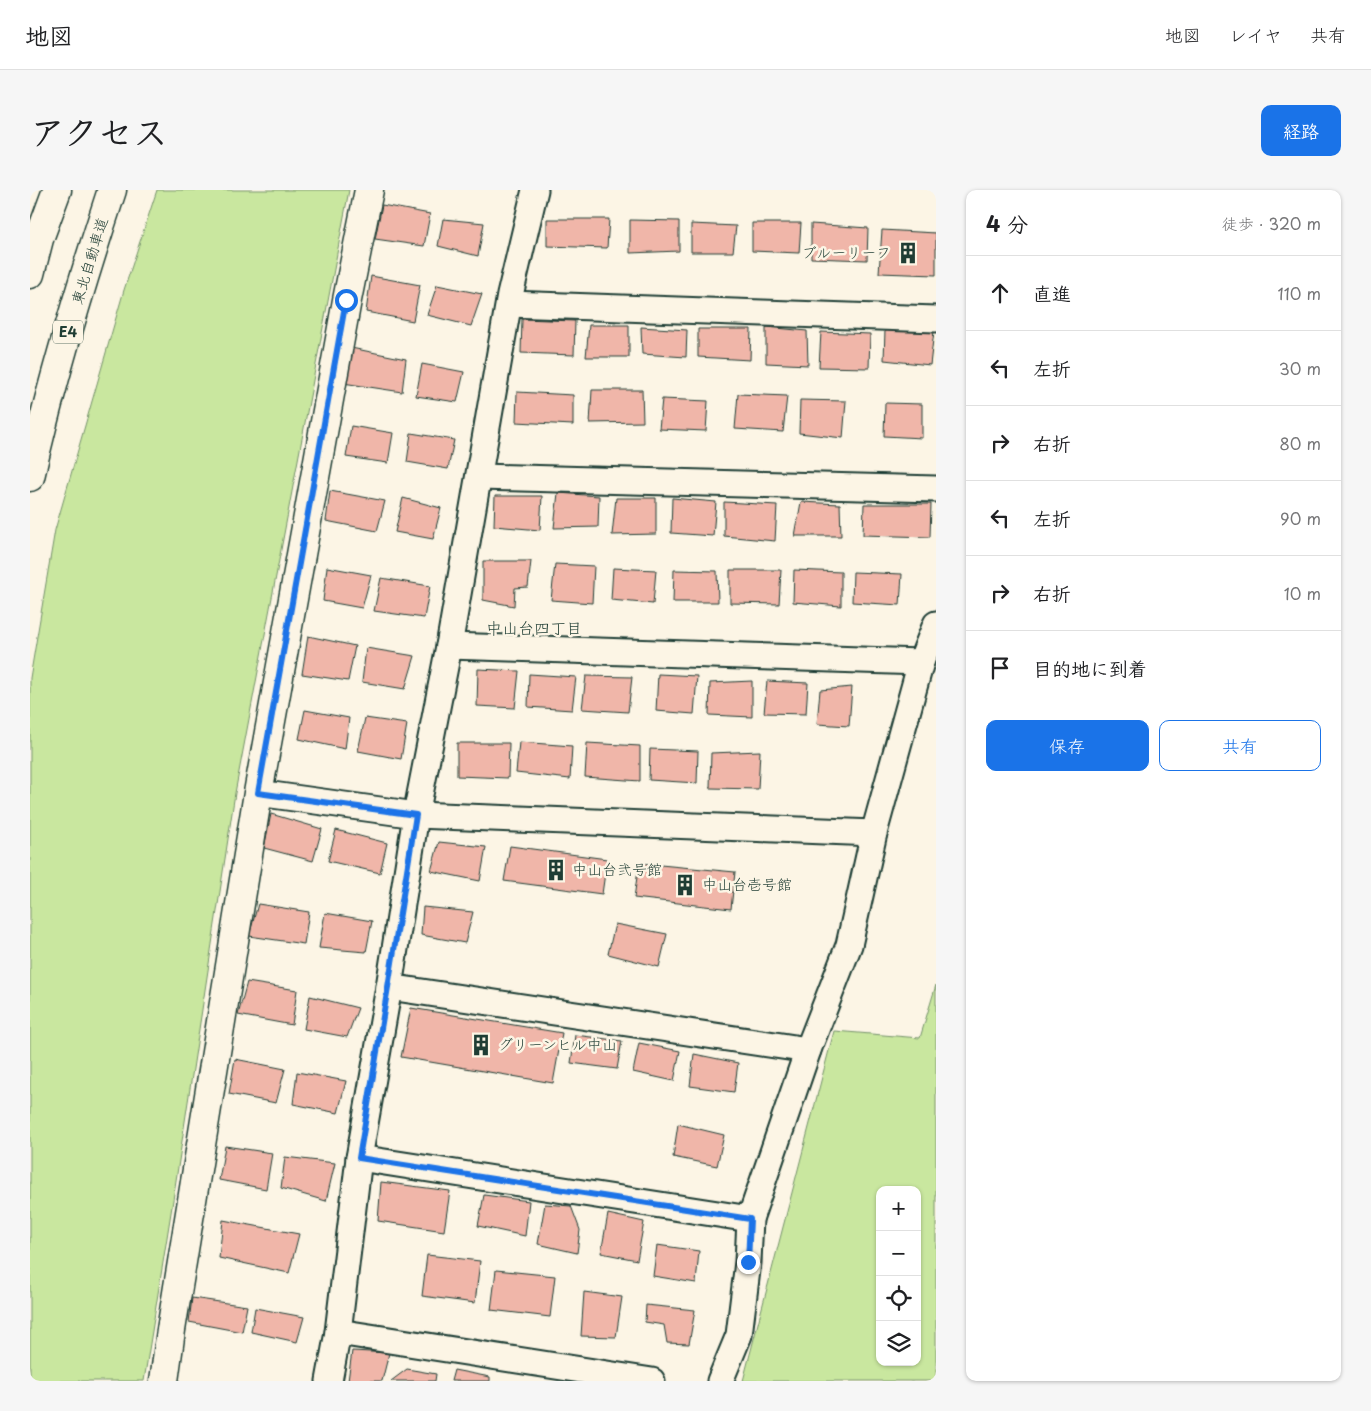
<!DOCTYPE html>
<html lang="ja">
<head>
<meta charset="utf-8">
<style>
	body { margin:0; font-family:"Playpen Sans","Klee One",sans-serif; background:#f6f6f6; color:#202124 }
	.controls { position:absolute; right:15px; bottom:15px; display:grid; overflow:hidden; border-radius:10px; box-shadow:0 1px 4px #0004 }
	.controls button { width:45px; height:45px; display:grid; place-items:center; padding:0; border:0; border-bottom:1px solid #e0e0e0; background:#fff; color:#202124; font:25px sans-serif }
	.stop { position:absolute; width:15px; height:15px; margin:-11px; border:4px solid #1a73e8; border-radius:50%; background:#fff }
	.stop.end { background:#1a73e8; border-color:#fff; box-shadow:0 1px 5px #0008 }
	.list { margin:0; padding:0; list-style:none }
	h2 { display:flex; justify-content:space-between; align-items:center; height:65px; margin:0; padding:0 20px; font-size:21px }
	h2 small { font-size:16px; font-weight:400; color:#757577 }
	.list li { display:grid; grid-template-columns:32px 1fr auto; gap:15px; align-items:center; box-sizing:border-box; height:75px; padding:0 20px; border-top:1px solid #e0e0e0 }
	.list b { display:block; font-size:19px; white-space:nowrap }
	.list em { font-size:16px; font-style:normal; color:#757577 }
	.actions { display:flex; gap:10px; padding:15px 20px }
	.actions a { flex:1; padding:11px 0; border:1px solid #1a73e8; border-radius:10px; text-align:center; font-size:18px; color:#1a73e8 }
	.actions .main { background:#1a73e8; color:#fff }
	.icon { flex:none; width:28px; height:28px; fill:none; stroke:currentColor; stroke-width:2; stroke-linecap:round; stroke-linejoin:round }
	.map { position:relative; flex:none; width:906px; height:1191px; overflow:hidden; border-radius:10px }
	header { display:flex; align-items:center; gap:30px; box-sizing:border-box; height:70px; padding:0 25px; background:#fff; border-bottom:1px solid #e0e0e0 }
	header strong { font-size:24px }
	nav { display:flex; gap:28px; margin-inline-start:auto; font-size:18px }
	.intro { display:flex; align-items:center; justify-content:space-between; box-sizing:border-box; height:120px; padding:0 30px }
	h1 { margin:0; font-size:35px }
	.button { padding:12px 22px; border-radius:10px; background:#1a73e8; color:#fff; font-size:18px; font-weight:700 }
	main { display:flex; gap:30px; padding:0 30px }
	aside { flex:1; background:#fff; border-radius:10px; box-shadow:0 1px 4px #0004 }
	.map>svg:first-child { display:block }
</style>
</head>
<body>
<header>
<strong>地図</strong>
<nav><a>地図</a><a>レイヤ</a><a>共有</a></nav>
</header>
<div class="intro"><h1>アクセス</h1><a class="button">経路</a></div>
<main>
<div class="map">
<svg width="906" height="1191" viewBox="0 0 906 1191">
	<rect width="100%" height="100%" fill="#fcf5e5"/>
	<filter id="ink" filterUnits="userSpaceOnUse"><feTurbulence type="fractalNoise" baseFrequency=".02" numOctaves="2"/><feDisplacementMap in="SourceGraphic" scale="10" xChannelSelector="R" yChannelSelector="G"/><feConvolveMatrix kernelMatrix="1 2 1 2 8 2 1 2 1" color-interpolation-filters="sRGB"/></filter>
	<g filter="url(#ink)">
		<g fill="#c9e79f" stroke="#74926a" fill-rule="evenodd">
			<path d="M 127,0 L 319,0 L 205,603 L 143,1010 L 114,1191 L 0,1191 L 0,488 L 25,340 L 94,100 Z"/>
			<path d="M 906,795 L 906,1191 L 713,1191 L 804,841 L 890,848 ZM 850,1000 L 887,1000 L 887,1172 L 850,1172 Z"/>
		</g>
		<g fill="#f0b6a9" stroke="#1f3d34">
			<path d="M 352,15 L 400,24 L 394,56 L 345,49 Z"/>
			<path d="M 413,29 L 454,33 L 448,66 L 408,56 Z"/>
			<path d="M 517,29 L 579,29 L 577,58 L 517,56 Z"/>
			<path d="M 600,30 L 649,31 L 649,61 L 600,63 Z"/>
			<path d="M 722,33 L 771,33 L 769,63 L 722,61 Z"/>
			<path d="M 661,34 L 706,36 L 703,62 L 661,62 Z"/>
			<path d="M 781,34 L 838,38 L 837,70 L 781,68 Z"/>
			<path d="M 852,40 L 906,43 L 906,85 L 849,83 Z"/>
			<path d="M 341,86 L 390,95 L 383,131 L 336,122 Z"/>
			<path d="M 407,95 L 452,104 L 441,136 L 397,125 Z"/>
			<path d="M 492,129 L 545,131 L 544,165 L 491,163 Z"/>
			<path d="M 559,135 L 599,135 L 599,167 L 556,167 Z"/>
			<path d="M 611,137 L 657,140 L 656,167 L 612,164 Z"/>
			<path d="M 736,137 L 777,141 L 778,175 L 736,173 Z"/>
			<path d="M 668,139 L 721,139 L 720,170 L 668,167 Z"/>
			<path d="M 855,140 L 904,141 L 900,175 L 854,170 Z"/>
			<path d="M 791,142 L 840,144 L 839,178 L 789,177 Z"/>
			<path d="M 321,158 L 376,169 L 372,202 L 313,193 Z"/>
			<path d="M 392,174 L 434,182 L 427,212 L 386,206 Z"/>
			<path d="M 562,200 L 612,200 L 613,232 L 560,233 Z"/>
			<path d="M 487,202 L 543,205 L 543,235 L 486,232 Z"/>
			<path d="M 708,204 L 757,206 L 753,242 L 705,239 Z"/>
			<path d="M 632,209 L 678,211 L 676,241 L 629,239 Z"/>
			<path d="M 770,210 L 816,211 L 813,248 L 769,243 Z"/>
			<path d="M 855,213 L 892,214 L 892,248 L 854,246 Z"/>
			<path d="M 321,236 L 363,243 L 358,273 L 316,267 Z"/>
			<path d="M 381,243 L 424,250 L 418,279 L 377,272 Z"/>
			<path d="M 300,301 L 355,311 L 347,341 L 296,331 Z"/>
			<path d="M 528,303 L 569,306 L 568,337 L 524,338 Z"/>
			<path d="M 465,306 L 512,306 L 510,340 L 464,336 Z"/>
			<path d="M 373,308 L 411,318 L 403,349 L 365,342 Z"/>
			<path d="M 586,308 L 626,308 L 626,344 L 582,345 Z"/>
			<path d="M 642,308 L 686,312 L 683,346 L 641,343 Z"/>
			<path d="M 694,312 L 747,315 L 745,351 L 694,346 Z"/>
			<path d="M 771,312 L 810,314 L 811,346 L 765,346 Z"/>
			<path d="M 834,314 L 901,314 L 900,347 L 833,345 Z"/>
			<path d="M 453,371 L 501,371 L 498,397 L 485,398 L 484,416 L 453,410 Z"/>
			<path d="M 525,374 L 564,376 L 562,413 L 521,410 Z"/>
			<path d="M 297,377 L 341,385 L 332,418 L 293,411 Z"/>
			<path d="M 583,378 L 626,380 L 623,414 L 581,410 Z"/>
			<path d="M 644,380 L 687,381 L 688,412 L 643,412 Z"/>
			<path d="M 700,380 L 751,380 L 749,414 L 700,413 Z"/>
			<path d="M 764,380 L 811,382 L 811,416 L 763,412 Z"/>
			<path d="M 823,382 L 872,384 L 870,415 L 822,412 Z"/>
			<path d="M 351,388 L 400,396 L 394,428 L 344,421 Z"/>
			<path d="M 278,446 L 325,456 L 318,491 L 272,484 Z"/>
			<path d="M 336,458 L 385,466 L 375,499 L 332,492 Z"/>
			<path d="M 448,479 L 489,481 L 485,518 L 447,516 Z"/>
			<path d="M 499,484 L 546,487 L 542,520 L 498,517 Z"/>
			<path d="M 628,484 L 667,486 L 664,524 L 626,521 Z"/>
			<path d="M 556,486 L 602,487 L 598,522 L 552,519 Z"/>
			<path d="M 722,491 L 722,527 L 679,525 L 680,493 Z"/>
			<path d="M 737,491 L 778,493 L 776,524 L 734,523 Z"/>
			<path d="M 822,497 L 819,536 L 787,534 L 790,500 Z"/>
			<path d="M 275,520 L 319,528 L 315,559 L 269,549 Z"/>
			<path d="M 335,528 L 377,534 L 371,569 L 328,561 Z"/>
			<path d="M 489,552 L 542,556 L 540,589 L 486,583 Z"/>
			<path d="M 427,553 L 479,553 L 478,588 L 427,586 Z"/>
			<path d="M 557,553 L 610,556 L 610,591 L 555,587 Z"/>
			<path d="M 620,559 L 668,561 L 667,593 L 619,590 Z"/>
			<path d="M 730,561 L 728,599 L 680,598 L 681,563 Z"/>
			<path d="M 241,624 L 292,639 L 283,671 L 234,658 Z"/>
			<path d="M 306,640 L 357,653 L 350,683 L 298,671 Z"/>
			<path d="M 409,652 L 456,657 L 450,691 L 401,681 Z"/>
			<path d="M 480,656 L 577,669 L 572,704 L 474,691 Z"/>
			<path d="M 609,673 L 705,682 L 701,719 L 604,708 Z"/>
			<path d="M 228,714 L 279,722 L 274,754 L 219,746 Z"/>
			<path d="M 393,717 L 443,722 L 435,753 L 391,745 Z"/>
			<path d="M 295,723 L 342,731 L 336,762 L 289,758 Z"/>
			<path d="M 585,734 L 637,744 L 629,777 L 578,764 Z"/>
			<path d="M 217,792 L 267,800 L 262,835 L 208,825 Z"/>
			<path d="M 280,806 L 328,818 L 317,847 L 274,839 Z"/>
			<path d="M 381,818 L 532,843 L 523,893 L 371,867 Z"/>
			<path d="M 545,845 L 592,851 L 587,879 L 541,873 Z"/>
			<path d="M 609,853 L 650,861 L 644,891 L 603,882 Z"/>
			<path d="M 664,864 L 708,873 L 704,902 L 660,896 Z"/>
			<path d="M 205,869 L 255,879 L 246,913 L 199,904 Z"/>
			<path d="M 267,882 L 316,891 L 308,923 L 263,914 Z"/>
			<path d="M 648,934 L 694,945 L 687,976 L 643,967 Z"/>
			<path d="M 195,956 L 242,963 L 236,999 L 189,990 Z"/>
			<path d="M 255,967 L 305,973 L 296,1011 L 251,998 Z"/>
			<path d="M 351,992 L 420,1001 L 414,1041 L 348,1031 Z"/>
			<path d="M 454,1005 L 499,1011 L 495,1046 L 448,1036 Z"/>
			<path d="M 515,1014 L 541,1016 L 550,1040 L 547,1063 L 508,1054 Z"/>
			<path d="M 578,1024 L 614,1032 L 607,1070 L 571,1063 Z"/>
			<path d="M 193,1030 L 269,1044 L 259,1083 L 189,1068 Z"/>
			<path d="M 627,1055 L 669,1061 L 666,1093 L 623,1086 Z"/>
			<path d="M 397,1065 L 450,1071 L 445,1113 L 392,1106 Z"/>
			<path d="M 466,1080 L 525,1086 L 520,1127 L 461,1120 Z"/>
			<path d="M 554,1102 L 592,1107 L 586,1147 L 551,1146 Z"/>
			<path d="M 162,1108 L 217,1116 L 212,1142 L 159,1132 Z"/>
			<path d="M 616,1115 L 665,1120 L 659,1154 L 637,1153 L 634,1135 L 615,1132 Z"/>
			<path d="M 225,1118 L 274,1127 L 267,1152 L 221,1142 Z"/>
			<path d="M 322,1161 L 359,1163 L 352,1191 L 318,1191 Z"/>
			<path d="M 377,1179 L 406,1184 L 405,1191 L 361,1191 Z"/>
			<path d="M 424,1180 L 460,1187 L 460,1191 L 421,1191 Z"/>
		</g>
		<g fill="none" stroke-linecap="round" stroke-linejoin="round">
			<g stroke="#1f3d34" stroke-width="29">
				<g id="minor">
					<path d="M 479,114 L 906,129"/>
					<path d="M 449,287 L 906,299"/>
					<path d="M 419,456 L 891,472"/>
					<path d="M 228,603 L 386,625 L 844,643"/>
					<path d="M 359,797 L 778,860"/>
					<path d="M 329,968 L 720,1029"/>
					<path d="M 308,1142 L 622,1191"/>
					<path d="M 299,1191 L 308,1142 L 329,968 L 359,797 L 386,625 L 419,456 L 480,105 L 505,0"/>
					<path d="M 690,1191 L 709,1145 L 718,1072 L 720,1029 L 778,860 L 819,755 L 844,643 L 891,472 L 906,434"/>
				</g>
			</g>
			<g stroke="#1f3d34" stroke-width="31">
				<path id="tertiary" d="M 134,1191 L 141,1140 L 228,603 L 317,110 L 339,0"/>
			</g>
			<g stroke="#1f3d34" stroke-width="31">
				<g id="motorway">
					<path d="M 0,84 L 9,49 L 27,0"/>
					<path d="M 0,287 C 22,190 51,94 82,0"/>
				</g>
			</g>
			<use href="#minor" stroke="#fcf5e5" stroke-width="25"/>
			<use href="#tertiary" stroke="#fcf5e5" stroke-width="28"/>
			<use href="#motorway" stroke="#fcf5e5" stroke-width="28"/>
		</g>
	</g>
	<g fill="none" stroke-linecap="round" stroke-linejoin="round" filter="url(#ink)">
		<path stroke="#1a73e8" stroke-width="6" d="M 316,110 L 228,603 L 386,625 L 358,797 L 329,968 L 720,1029 L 718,1072"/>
	</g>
	<defs>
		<g id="building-bare" transform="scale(1.725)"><path d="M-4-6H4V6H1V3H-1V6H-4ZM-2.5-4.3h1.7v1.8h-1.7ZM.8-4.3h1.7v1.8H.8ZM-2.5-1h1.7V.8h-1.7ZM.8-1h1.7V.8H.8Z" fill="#1f3d34" stroke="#fcf5e5" stroke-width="2.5" paint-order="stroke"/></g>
	</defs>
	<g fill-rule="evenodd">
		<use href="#building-bare" x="878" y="63"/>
		<use href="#building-bare" x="526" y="680"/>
		<use href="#building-bare" x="655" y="695"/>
		<use href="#building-bare" x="451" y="855"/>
	</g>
	<g text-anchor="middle" stroke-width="5" stroke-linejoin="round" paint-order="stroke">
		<rect fill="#fcf5e5" stroke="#617469" stroke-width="1" x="23" y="130.5" width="30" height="23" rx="4"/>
		<g font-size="14" font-weight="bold" fill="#1f3d34">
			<text x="38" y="147">E4</text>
		</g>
		<g font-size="15" fill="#1f3d34" stroke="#fcf5e5" text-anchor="start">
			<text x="861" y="68" text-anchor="end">ブルーリーフ</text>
			<text x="542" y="685">中山台弐号館</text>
			<text x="672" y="700">中山台壱号館</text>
			<text x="468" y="860">グリーンヒル中山</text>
		</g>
		<g font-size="15" fill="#1f3d34" stroke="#fcf5e5">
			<text transform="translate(60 71) rotate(-73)" y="5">東北自動車道</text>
		</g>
		<g font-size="16" fill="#1f3d34" stroke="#fcf5e5">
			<text x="504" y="444">中山台四丁目</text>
		</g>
	</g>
</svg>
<div class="controls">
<button>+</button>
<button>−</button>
<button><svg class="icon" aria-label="locate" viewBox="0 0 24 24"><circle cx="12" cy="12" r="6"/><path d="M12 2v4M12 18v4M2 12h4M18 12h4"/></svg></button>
<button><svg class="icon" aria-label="layers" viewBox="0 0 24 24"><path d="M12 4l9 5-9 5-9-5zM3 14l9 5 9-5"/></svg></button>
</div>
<div class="stop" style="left:316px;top:110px"></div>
<div class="stop end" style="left:718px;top:1072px"></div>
</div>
<aside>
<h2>4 分<small>徒歩 · 320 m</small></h2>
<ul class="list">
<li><svg class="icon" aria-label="ahead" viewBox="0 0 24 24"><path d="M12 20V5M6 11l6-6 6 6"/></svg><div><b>直進</b></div><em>110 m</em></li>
<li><svg class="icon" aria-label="left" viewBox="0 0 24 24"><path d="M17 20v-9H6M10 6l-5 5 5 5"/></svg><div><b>左折</b></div><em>30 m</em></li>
<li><svg class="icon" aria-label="right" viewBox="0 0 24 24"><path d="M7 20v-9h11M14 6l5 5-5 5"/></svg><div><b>右折</b></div><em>80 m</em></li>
<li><svg class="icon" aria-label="left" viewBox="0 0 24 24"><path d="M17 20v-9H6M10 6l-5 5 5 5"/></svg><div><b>左折</b></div><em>90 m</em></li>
<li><svg class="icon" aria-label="right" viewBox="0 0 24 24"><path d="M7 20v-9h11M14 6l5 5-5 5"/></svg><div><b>右折</b></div><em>10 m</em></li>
<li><svg class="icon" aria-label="arrive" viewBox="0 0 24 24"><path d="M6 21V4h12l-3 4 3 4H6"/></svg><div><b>目的地に到着</b></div></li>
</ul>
<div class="actions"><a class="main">保存</a><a>共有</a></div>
</aside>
</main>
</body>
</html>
